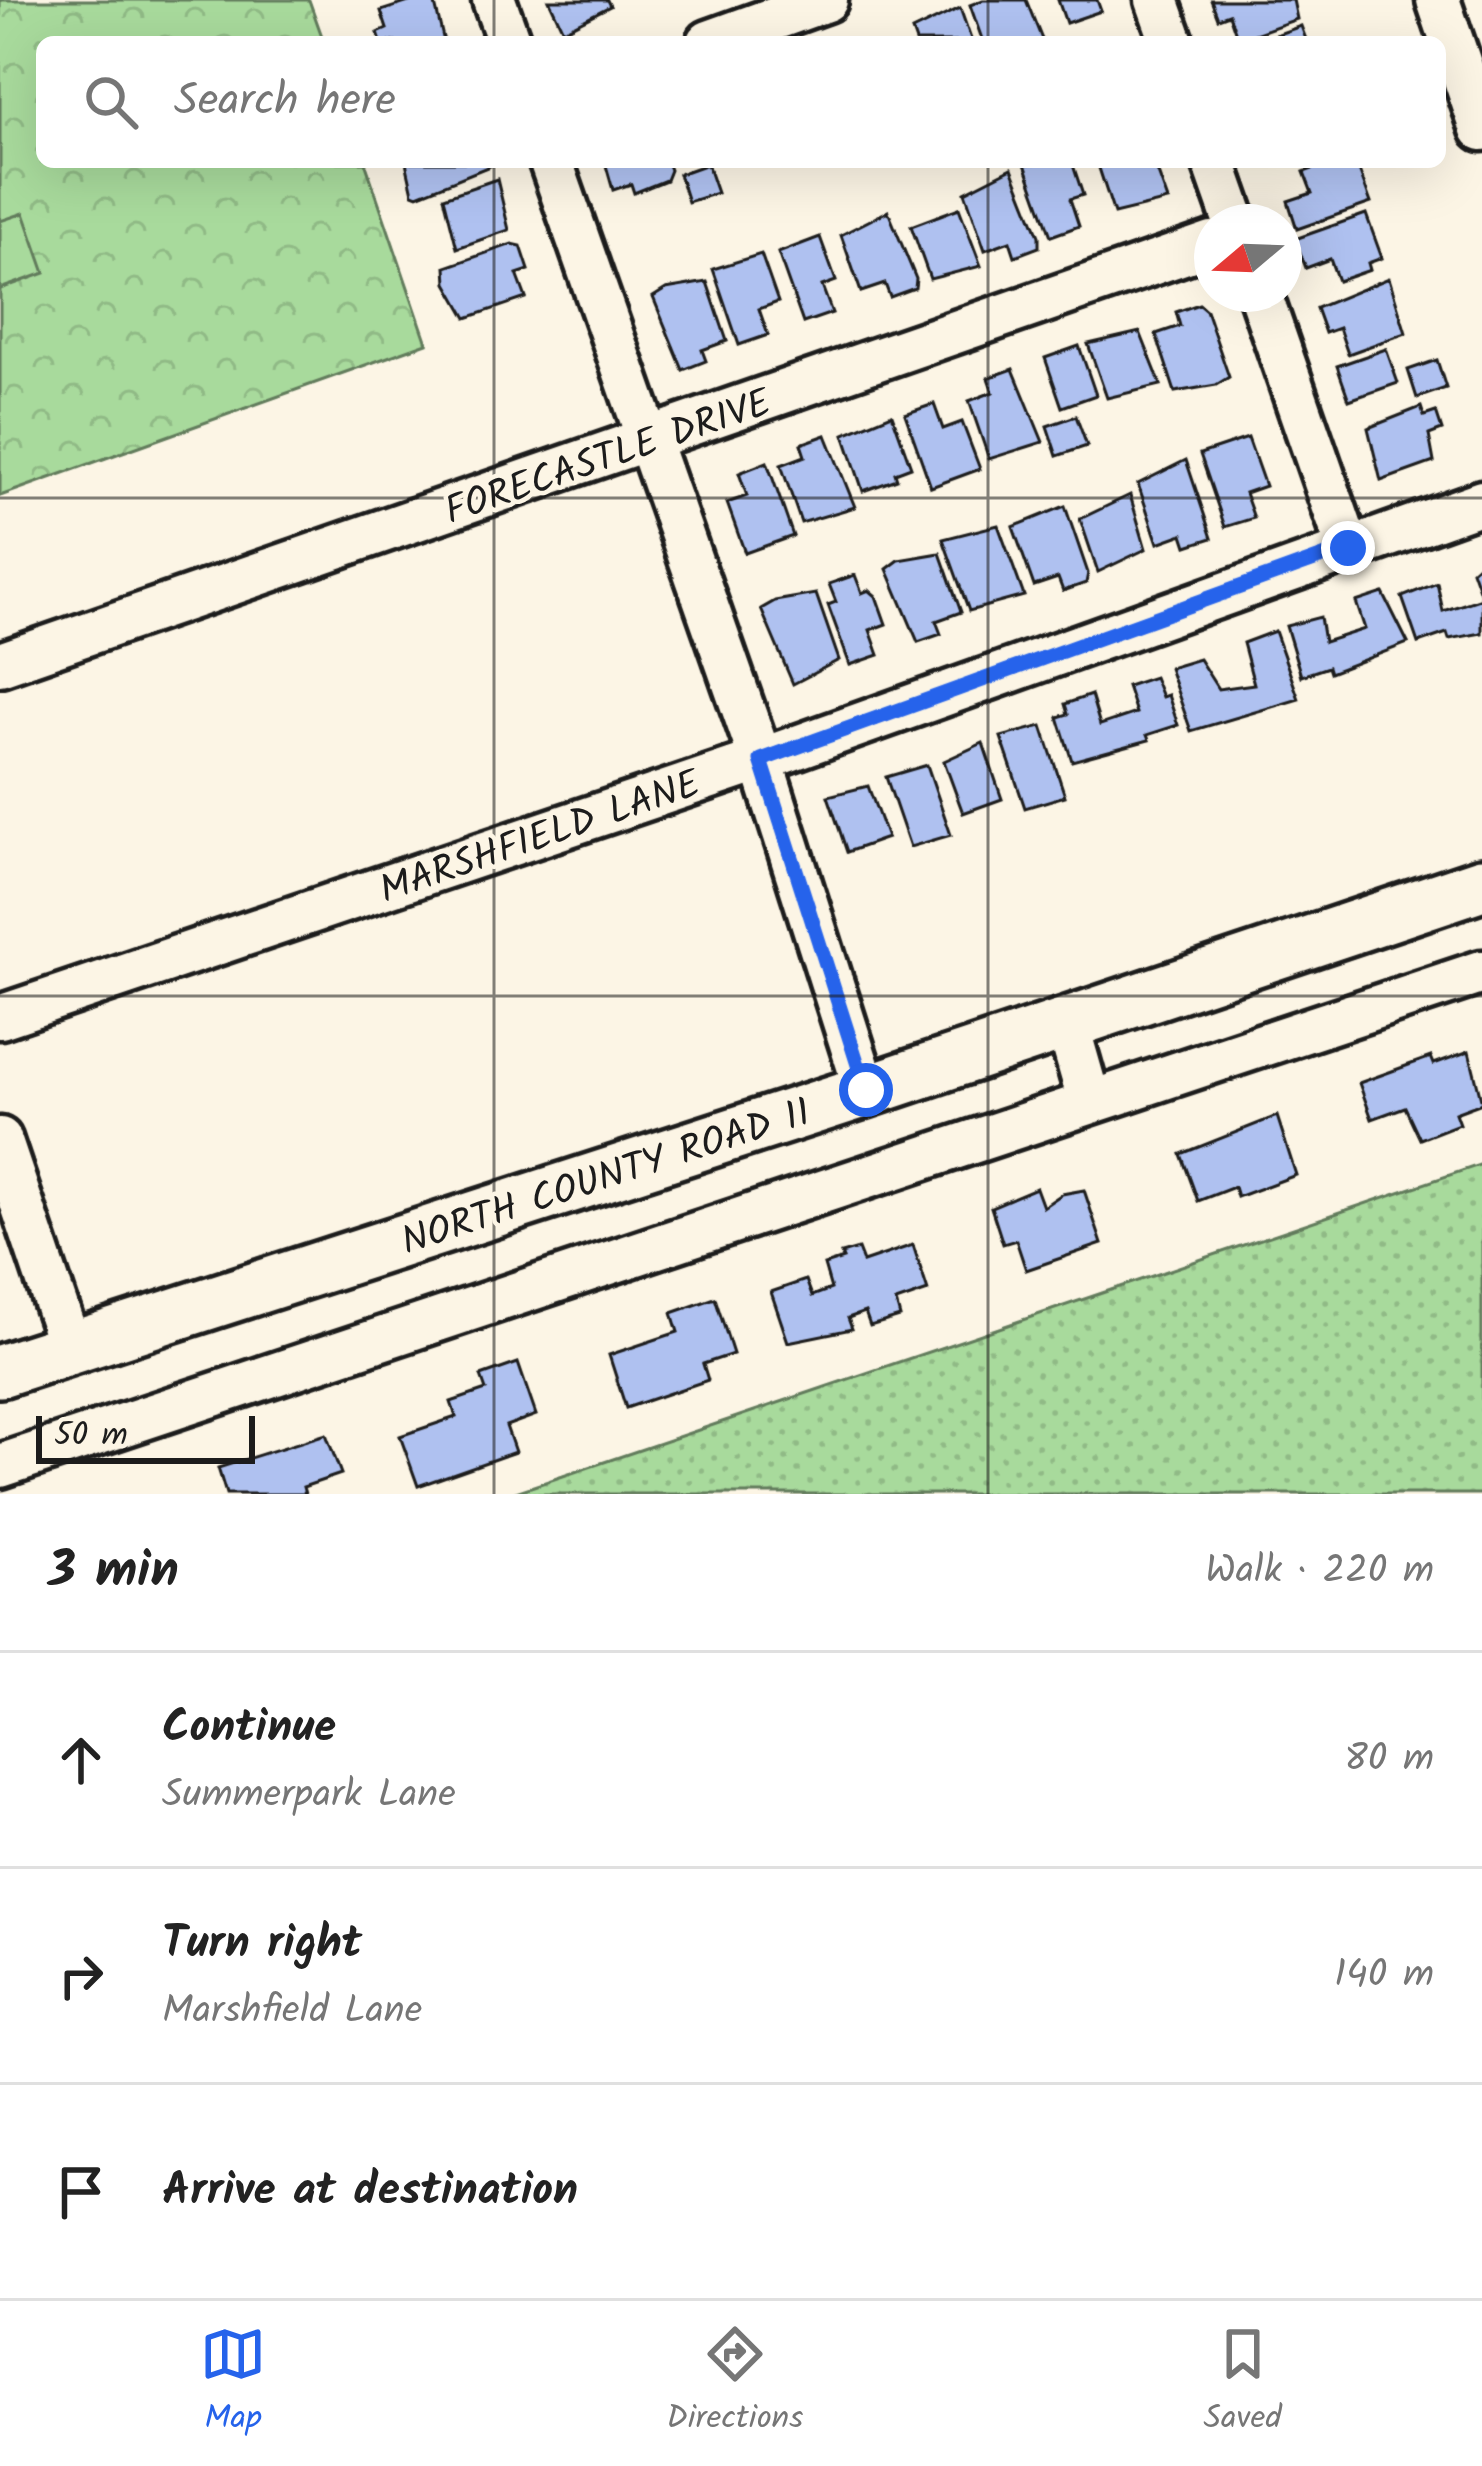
<!DOCTYPE html>
<html lang="en">
<head>
<meta charset="utf-8">
<style>
	body { margin:0; font-family:Kalam,sans-serif; background:#f6f6f6; color:#222 }
	.compass { position:absolute; left:1194px; top:204px; width:108px; height:108px; border-radius:50%; background:#fff; box-shadow:0 12px 48px #0002; rotate:251deg }
	.scale { position:absolute; left:36px; bottom:30px; width:219px; box-sizing:border-box; padding-left:12px; border:6px solid #1c1c1c; border-top:0; font-size:33px; line-height:42px; white-space:nowrap; color:#1c1c1c; -webkit-text-stroke:9px #fcf5e5; paint-order:stroke }
	.stop { position:absolute; width:36px; height:36px; margin:-27px; border:9px solid #2563eb; border-radius:50%; background:#fff }
	.stop.end { background:#2563eb; border-color:#fff; box-shadow:0 3px 12px #0008 }
	.list { margin:0; padding:0; list-style:none }
	h2 { display:flex; justify-content:space-between; align-items:center; height:156px; margin:0; padding:0 48px; font-size:51px }
	h2 small { font-size:39px; font-weight:400; color:#767676 }
	.list li { display:grid; grid-template-columns:78px 1fr auto; gap:36px; align-items:center; box-sizing:border-box; height:216px; padding:0 48px; border-top:3px solid #e0e0e0 }
	.list b { display:block; font-size:45px; white-space:nowrap }
	.list p { margin:0; font-size:39px; white-space:nowrap; color:#767676 }
	.list em { font-size:39px; font-style:normal; color:#767676 }
	.icon { flex:none; width:66px; height:66px; fill:none; stroke:currentColor; stroke-width:2; stroke-linecap:round; stroke-linejoin:round }
	.map { position:relative; flex:none; width:1482px; height:1494px; overflow:hidden }
	.search { position:absolute; background:#fff; box-shadow:0 12px 48px #0002; left:36px; right:36px; top:36px; height:132px; display:flex; align-items:center; gap:30px; box-sizing:border-box; padding:0 42px; border-radius:18px; color:#767676; font-size:45px }
	.sheet { height:804px; background:#fff }
	nav { display:flex; justify-content:space-around; align-items:center; box-sizing:border-box; height:168px; border-top:3px solid #e0e0e0; background:#fff; font-size:33px; color:#767676 }
	nav a { display:grid; justify-items:center; gap:6px }
	nav .on { color:#2563eb }
	.map>svg:first-child { display:block }
</style>
</head>
<body>
<div class="map">
<svg width="1482" height="1494" viewBox="0 0 1482 1494">
	<defs>
		<pattern id="grass-dots" width="8" height="8" patternUnits="userSpaceOnUse" patternTransform="scale(3)"><rect width="8" height="8" fill="#a8da9c"/><path d="M2 2h.1M6 6h.1" fill="none" stroke="#90ba86" stroke-width="1.8" stroke-linecap="round"/></pattern>
		<pattern id="park-crowns" width="20" height="18" patternUnits="userSpaceOnUse" patternTransform="scale(3)"><rect width="20" height="18" fill="#a8da9c"/><path d="M2 6a3 3 0 1 1 6 0M12 15a3 3 0 1 1 6 0" fill="none" stroke="#90ba86"/></pattern>
	</defs>
	<rect width="100%" height="100%" fill="#fcf5e5"/>
	<filter id="ink" filterUnits="userSpaceOnUse"><feTurbulence type="fractalNoise" baseFrequency=".00833" numOctaves="2"/><feDisplacementMap in="SourceGraphic" scale="24" xChannelSelector="R" yChannelSelector="G"/><feConvolveMatrix kernelMatrix="1 2 1 2 8 2 1 2 1" color-interpolation-filters="sRGB"/></filter>
	<g filter="url(#ink)">
		<path fill="url(#grass-dots)" stroke="#627b5c" stroke-width="3" d="M 1482,1164 L 1482,1494 L 510,1494 Z"/>
		<path fill="url(#park-crowns)" stroke="#627b5c" stroke-width="3" d="M 0,0 L 309,0 L 324,42 L 42,42 L 42,162 L 365,162 L 427,343 L 0,496 Z"/>
		<path fill="#a8da9c" stroke="#627b5c" stroke-width="3" d="M 24,213 L 45,273 L 0,289 L 0,221 Z"/>
		<g fill="#afc1f0" stroke="#1c1c1c" stroke-width="3">
			<path d="M 415,0 L 434,0 L 444,42 L 381,42 L 378,33 L 387,29 L 381,11 Z"/>
			<path d="M 549,0 L 607,0 L 610,6 L 563,30 Z"/>
			<path d="M 983,0 L 1026,0 L 1043,42 L 983,42 L 970,5 Z"/>
			<path d="M 1058,0 L 1097,0 L 1101,11 L 1066,23 Z"/>
			<path d="M 1211,0 L 1293,0 L 1297,19 L 1238,40 L 1229,14 L 1218,18 Z"/>
			<path d="M 960,8 L 972,42 L 916,42 L 912,31 Z"/>
			<path d="M 1301,26 L 1307,42 L 1256,42 Z"/>
			<path d="M 406,162 L 494,162 L 495,164 L 418,195 L 413,193 Z"/>
			<path d="M 605,162 L 667,162 L 670,170 L 666,180 L 634,193 L 631,184 L 613,190 Z"/>
			<path d="M 1072,162 L 1083,195 L 1070,199 L 1079,226 L 1051,236 L 1025,164 Z"/>
			<path d="M 1097,162 L 1154,162 L 1168,201 L 1114,214 Z"/>
			<path d="M 1332,162 L 1356,162 L 1371,203 L 1297,229 L 1288,201 L 1312,193 L 1304,172 Z"/>
			<path d="M 707,164 L 717,193 L 688,202 L 679,174 Z"/>
			<path d="M 1012,168 L 1039,236 L 1039,247 L 1015,256 L 1010,241 L 985,250 L 965,192 Z"/>
			<path d="M 497,179 L 509,230 L 457,248 L 444,197 Z"/>
			<path d="M 959,208 L 981,266 L 930,279 L 911,226 Z"/>
			<path d="M 888,211 L 916,279 L 915,288 L 890,297 L 885,284 L 861,292 L 841,235 Z"/>
			<path d="M 1366,214 L 1382,258 L 1368,263 L 1370,270 L 1338,281 L 1330,259 L 1306,268 L 1295,239 Z"/>
			<path d="M 820,237 L 836,281 L 822,286 L 832,313 L 803,323 L 778,253 Z"/>
			<path d="M 512,244 L 521,246 L 529,270 L 517,274 L 526,298 L 467,318 L 447,283 L 446,267 Z"/>
			<path d="M 761,254 L 778,302 L 759,309 L 768,335 L 739,345 L 713,269 Z"/>
			<path d="M 1389,278 L 1406,333 L 1348,354 L 1339,328 L 1325,333 L 1316,308 Z"/>
			<path d="M 707,282 L 727,341 L 702,350 L 706,361 L 683,370 L 653,297 L 666,289 Z"/>
			<path d="M 1199,304 L 1206,310 L 1229,377 L 1216,385 L 1175,392 L 1156,334 L 1180,326 L 1176,312 Z"/>
			<path d="M 1140,332 L 1161,385 L 1107,398 L 1088,344 Z"/>
			<path d="M 1079,346 L 1096,395 L 1062,407 L 1045,358 Z"/>
			<path d="M 1386,349 L 1398,383 L 1349,400 L 1337,366 Z"/>
			<path d="M 1437,360 L 1446,388 L 1417,398 L 1408,370 Z"/>
			<path d="M 1013,369 L 1043,442 L 989,459 L 969,401 L 993,392 L 988,378 Z"/>
			<path d="M 934,404 L 943,429 L 962,422 L 980,469 L 931,487 L 905,414 Z"/>
			<path d="M 1421,407 L 1424,416 L 1436,412 L 1442,430 L 1429,435 L 1434,462 L 1381,481 L 1368,428 Z"/>
			<path d="M 892,414 L 911,467 L 895,473 L 897,479 L 863,491 L 844,434 Z"/>
			<path d="M 1076,416 L 1087,446 L 1057,456 L 1047,426 Z"/>
			<path d="M 826,435 L 855,507 L 801,523 L 781,465 L 805,456 L 801,444 Z"/>
			<path d="M 1248,438 L 1265,486 L 1245,493 L 1254,518 L 1225,527 L 1200,454 Z"/>
			<path d="M 1186,460 L 1212,538 L 1187,546 L 1183,534 L 1158,543 L 1138,484 Z"/>
			<path d="M 767,462 L 793,536 L 745,553 L 727,503 L 747,496 L 739,473 Z"/>
			<path d="M 1130,495 L 1146,549 L 1098,572 L 1080,519 Z"/>
			<path d="M 1065,506 L 1088,573 L 1086,583 L 1063,591 L 1058,578 L 1034,586 L 1013,527 Z"/>
			<path d="M 998,525 L 1024,596 L 969,611 L 943,539 Z"/>
			<path d="M 940,553 L 961,612 L 936,621 L 941,634 L 918,642 L 887,569 L 899,560 Z"/>
			<path d="M 1482,561 L 1482,633 L 1449,639 L 1447,633 L 1418,643 L 1402,597 L 1437,583 L 1443,611 L 1482,598 L 1472,570 Z"/>
			<path d="M 855,575 L 862,593 L 869,590 L 876,596 L 886,624 L 870,630 L 879,655 L 850,665 L 828,605 L 836,602 L 829,584 Z"/>
			<path d="M 1383,593 L 1408,643 L 1330,673 L 1328,667 L 1301,676 L 1286,626 L 1320,617 L 1324,642 L 1365,629 L 1356,602 Z"/>
			<path d="M 816,594 L 839,660 L 793,684 L 761,609 L 775,601 Z"/>
			<path d="M 1275,631 L 1299,699 L 1191,731 L 1169,668 L 1199,659 L 1218,689 L 1254,684 L 1243,643 Z"/>
			<path d="M 1154,677 L 1162,697 L 1168,695 L 1178,725 L 1147,735 L 1149,740 L 1072,761 L 1058,717 L 1068,714 L 1065,704 L 1091,695 L 1100,725 L 1136,713 L 1127,686 Z"/>
			<path d="M 1042,726 L 1065,796 L 1025,808 L 1001,737 Z"/>
			<path d="M 983,743 L 1002,799 L 963,813 L 944,761 Z"/>
			<path d="M 927,765 L 951,835 L 910,847 L 886,777 Z"/>
			<path d="M 868,786 L 887,838 L 847,852 L 828,796 Z"/>
			<path d="M 1469,1051 L 1482,1103 L 1455,1113 L 1459,1124 L 1420,1139 L 1405,1107 L 1372,1119 L 1359,1083 L 1431,1057 L 1434,1064 Z"/>
			<path d="M 1277,1116 L 1296,1175 L 1237,1197 L 1234,1187 L 1198,1201 L 1181,1154 Z"/>
			<path d="M 1036,1188 L 1043,1207 L 1062,1194 L 1084,1190 L 1102,1244 L 1026,1270 L 1016,1240 L 1003,1244 L 991,1207 Z"/>
			<path d="M 913,1245 L 928,1291 L 896,1302 L 900,1317 L 870,1326 L 865,1312 L 848,1318 L 852,1329 L 788,1342 L 771,1292 L 806,1280 L 812,1296 L 831,1289 L 824,1265 L 843,1259 L 841,1254 L 858,1249 L 863,1262 Z"/>
			<path d="M 715,1298 L 733,1354 L 703,1364 L 708,1380 L 626,1408 L 609,1355 L 678,1332 L 672,1313 Z"/>
			<path d="M 518,1363 L 536,1415 L 506,1426 L 515,1452 L 418,1486 L 400,1436 L 456,1417 L 451,1402 L 486,1390 L 481,1376 Z"/>
			<path d="M 326,1434 L 341,1474 L 303,1487 L 305,1494 L 226,1494 L 218,1468 Z"/>
		</g>
		<g fill="none" stroke-linecap="round" stroke-linejoin="round">
			<g stroke="#1c1c1c" stroke-width="51">
				<g id="minor">
					<path d="M 494,0 L 509,42"/>
					<path d="M 1157,0 L 1172,42"/>
					<path d="M 1438,0 L 1482,129"/>
					<path d="M 709,42 L 826,0"/>
					<path d="M 551,162 L 761,760 L 866,1091"/>
					<path d="M 1214,162 L 1235,222"/>
					<path d="M 1260,294 L 1348,548"/>
					<path d="M 0,664 L 1212,243"/>
					<path d="M 0,1017 L 761,760 L 1482,502"/>
					<path d="M 1067,1023 L 1089,1100"/>
					<path d="M 0,1139 L 70,1347"/>
					<path d="M 0,1466 L 1482,972"/>
				</g>
			</g>
			<g stroke="#1c1c1c" stroke-width="60">
				<path id="major" d="M 0,1371 L 866,1091 L 1482,884"/>
			</g>
			<use href="#minor" stroke="#fcf5e5" stroke-width="42"/>
			<use href="#major" stroke="#fcf5e5" stroke-width="51"/>
		</g>
	</g>
	<g fill="none" stroke-linecap="round" stroke-linejoin="round" filter="url(#ink)">
		<path stroke="#2563eb" stroke-width="15" d="M 866,1090 L 761,760 L 1348,548"/>
	</g>
	<path fill="none" stroke="#1c1c1c" stroke-width="3" stroke-opacity="0.55" d="M 494,0 L 494,42M 988,0 L 988,42M 494,162 L 494,1494M 988,162 L 988,1494M 0,498 L 1482,498M 0,996 L 1482,996"/>
	<g text-anchor="middle" stroke-width="9" stroke-linejoin="round" paint-order="stroke">
		<g font-size="39" fill="#1c1c1c" stroke="#fcf5e5">
			<text transform="translate(607 455) rotate(-19)" y="14">FORECASTLE DRIVE</text>
			<text transform="translate(539 835) rotate(-19)" y="14">MARSHFIELD LANE</text>
			<text transform="translate(605 1175) rotate(-18)" y="14">NORTH COUNTY ROAD 11</text>
		</g>
	</g>
</svg>
<svg class="compass" viewBox="-18 -18 36 36"><path d="M0-13l5 13h-10z" fill="#e53935"/><path d="M0 13l5-13h-10z" fill="#767676"/></svg>
<div class="scale">50 m</div>
<div class="stop" style="left:866px;top:1090px"></div>
<div class="stop end" style="left:1348px;top:548px"></div>
<div class="search"><svg class="icon" aria-label="search" viewBox="0 0 24 24"><circle cx="10" cy="10" r="6"/><path d="M15 15l6 6"/></svg>Search here</div>
</div>
<section class="sheet">
<h2>3 min<small>Walk · 220 m</small></h2>
<ul class="list">
<li><svg class="icon" aria-label="ahead" viewBox="0 0 24 24"><path d="M12 20V5M6 11l6-6 6 6"/></svg><div><b>Continue</b><p>Summerpark Lane</p></div><em>80 m</em></li>
<li><svg class="icon" aria-label="right" viewBox="0 0 24 24"><path d="M7 20v-9h11M14 6l5 5-5 5"/></svg><div><b>Turn right</b><p>Marshfield Lane</p></div><em>140 m</em></li>
<li><svg class="icon" aria-label="arrive" viewBox="0 0 24 24"><path d="M6 21V4h12l-3 4 3 4H6"/></svg><div><b>Arrive at destination</b></div></li>
</ul>
</section>
<nav>
<a class="on"><svg class="icon" aria-label="map" viewBox="0 0 24 24"><path d="M3 6l6-2 6 2 6-2v14l-6 2-6-2-6 2zM9 4v14M15 6v14"/></svg>Map</a>
<a><svg class="icon" aria-label="directions" viewBox="0 0 24 24"><path d="M12 3l9 9-9 9-9-9zM9 14v-3h6M13 9l2 2-2 2"/></svg>Directions</a>
<a><svg class="icon" aria-label="saved" viewBox="0 0 24 24"><path d="M7 4h10v16l-5-4-5 4z"/></svg>Saved</a>
</nav>
</body>
</html>
